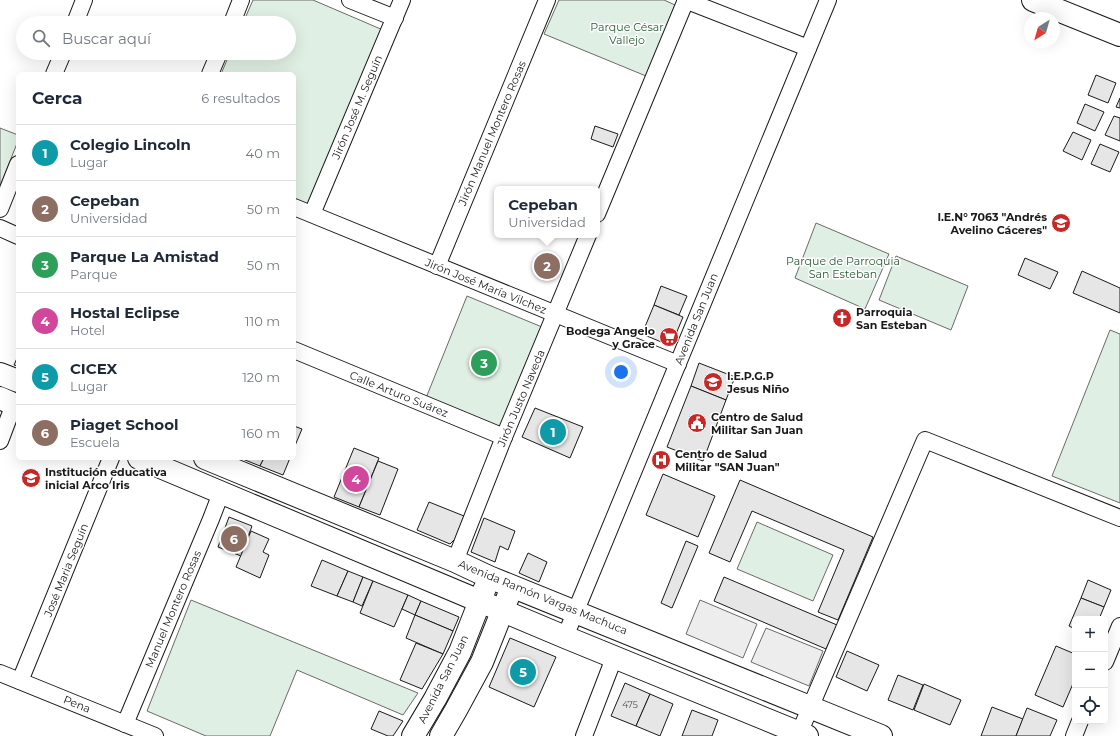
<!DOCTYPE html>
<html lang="es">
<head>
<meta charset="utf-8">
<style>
	body { margin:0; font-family:Montserrat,sans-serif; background:#f6f6f7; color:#1f2937 }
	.controls { position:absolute; right:12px; bottom:12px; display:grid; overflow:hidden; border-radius:6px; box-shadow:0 4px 16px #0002 }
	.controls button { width:36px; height:36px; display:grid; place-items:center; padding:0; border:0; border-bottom:1px solid #e0e1e3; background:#fff; color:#1f2937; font:20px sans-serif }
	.compass { position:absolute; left:1024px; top:12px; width:36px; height:36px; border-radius:50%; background:#fff; box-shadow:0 4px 16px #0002; rotate:217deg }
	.you { position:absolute; left:621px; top:372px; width:14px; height:14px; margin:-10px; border:3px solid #fff; border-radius:50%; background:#1a73e8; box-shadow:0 0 0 6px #1a73e833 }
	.badge { display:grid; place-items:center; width:26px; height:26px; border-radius:50%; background:#c62828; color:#fff; font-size:13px; font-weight:700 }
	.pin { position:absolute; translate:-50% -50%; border:2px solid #fff; box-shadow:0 1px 4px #0006 }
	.popup { position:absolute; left:494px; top:186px; width:106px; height:52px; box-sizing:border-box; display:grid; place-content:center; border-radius:6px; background:#fff; filter:drop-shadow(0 1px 3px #0005); font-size:13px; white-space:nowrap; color:#747a83 }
	.popup b { font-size:15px; color:#1f2937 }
	.popup::after { content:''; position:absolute; left:50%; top:100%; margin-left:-8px; border:8px solid transparent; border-top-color:#fff }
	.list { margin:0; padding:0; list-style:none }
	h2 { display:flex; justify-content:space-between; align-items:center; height:52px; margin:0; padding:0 16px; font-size:17px }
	h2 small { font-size:13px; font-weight:400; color:#747a83 }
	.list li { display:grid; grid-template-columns:26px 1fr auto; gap:12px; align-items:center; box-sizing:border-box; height:56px; padding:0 16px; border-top:1px solid #e0e1e3 }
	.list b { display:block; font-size:15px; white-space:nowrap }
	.list p { margin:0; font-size:13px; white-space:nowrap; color:#747a83 }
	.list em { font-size:13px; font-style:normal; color:#747a83 }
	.icon { flex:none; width:22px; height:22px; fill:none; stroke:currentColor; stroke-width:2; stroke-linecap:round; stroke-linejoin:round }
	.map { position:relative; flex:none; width:1120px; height:736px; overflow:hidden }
	.search { position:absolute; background:#fff; box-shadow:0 4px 16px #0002; left:16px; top:16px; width:280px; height:44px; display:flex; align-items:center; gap:10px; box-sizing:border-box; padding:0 14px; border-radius:22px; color:#747a83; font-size:15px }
	.panel { position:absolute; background:#fff; box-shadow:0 4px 16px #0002; left:16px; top:72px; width:280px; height:388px; border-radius:6px }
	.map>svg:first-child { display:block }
</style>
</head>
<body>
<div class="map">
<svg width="1120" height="736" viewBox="0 0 1120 736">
	<rect width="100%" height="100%" fill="#fff"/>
	<g fill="#e0efe3" stroke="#6a6a6a">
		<path d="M 253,0 L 313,0 L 383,30 L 308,205 L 294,198 L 294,74 L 221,74 L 230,53 L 289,53 L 289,23 L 243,23 Z"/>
		<path d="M 559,0 L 664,0 L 675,5 L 646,76 L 544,34 Z"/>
		<path d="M 0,128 L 18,135 L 18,141 L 0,186 Z"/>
		<path d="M 816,223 L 889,254 L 865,309 L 795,278 Z"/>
		<path d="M 896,256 L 968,286 L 951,330 L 879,300 Z"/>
		<path d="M 467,296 L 542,327 L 501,429 L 426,398 Z"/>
		<path d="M 1110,330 L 1120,334 L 1120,503 L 1052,476 Z"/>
		<path d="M 757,522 L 833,555 L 813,601 L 737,569 Z"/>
		<path d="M 191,600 L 418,693 L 403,715 L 297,670 L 270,736 L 206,736 L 147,711 Z"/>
	</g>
	<g fill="#ededed" stroke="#6a6a6a">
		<path d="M 700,600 L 757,624 L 743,658 L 686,634 Z"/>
		<path d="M 766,628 L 823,651 L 809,686 L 751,662 Z"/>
	</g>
	<g fill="#e6e6e6" stroke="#1a1a1a">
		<path d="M 1096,75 L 1116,83 L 1108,103 L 1088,95 Z"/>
		<path d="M 1120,98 L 1120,108 L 1116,107 Z"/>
		<path d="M 1085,104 L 1104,112 L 1095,131 L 1077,123 Z"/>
		<path d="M 1114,116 L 1120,118 L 1120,141 L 1105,135 Z"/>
		<path d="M 595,126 L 618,134 L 613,147 L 591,139 Z"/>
		<path d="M 1073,132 L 1091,140 L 1082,160 L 1063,151 Z"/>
		<path d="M 1100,144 L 1119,152 L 1110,172 L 1091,164 Z"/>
		<path d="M 1025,258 L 1058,272 L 1050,289 L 1018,275 Z"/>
		<path d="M 1082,271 L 1120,288 L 1120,313 L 1073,293 Z"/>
		<path d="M 661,286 L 687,296 L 679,315 L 654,305 Z"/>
		<path d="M 654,305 L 683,317 L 671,346 L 642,334 Z"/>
		<path d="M 18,356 L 18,366 L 14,365 Z"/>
		<path d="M 699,363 L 735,377 L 726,400 L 691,386 Z"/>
		<path d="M 691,386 L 726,400 L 703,461 L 667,447 Z"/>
		<path d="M 535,408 L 583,427 L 570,458 L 522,437 Z"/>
		<path d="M 294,426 L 302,429 L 294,448 Z"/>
		<path d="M 354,448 L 379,458 L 359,507 L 334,497 Z"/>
		<path d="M 240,458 L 264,458 L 260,466 Z"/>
		<path d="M 264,458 L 290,458 L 283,475 L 260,466 Z"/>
		<path d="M 378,461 L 398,469 L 380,515 L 359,507 Z"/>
		<path d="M 663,474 L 715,496 L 698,537 L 646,515 Z"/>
		<path d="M 740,480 L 873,537 L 838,620 L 818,612 L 844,550 L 752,511 L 730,562 L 709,553 Z"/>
		<path d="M 429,502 L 464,516 L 455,539 L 450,544 L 417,530 Z"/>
		<path d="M 229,517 L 252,526 L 241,556 L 218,547 Z"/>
		<path d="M 484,518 L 515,531 L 508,550 L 500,546 L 495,562 L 471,552 Z"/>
		<path d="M 251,531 L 269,539 L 263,552 L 269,555 L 260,578 L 236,567 Z"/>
		<path d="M 686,541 L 698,546 L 672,608 L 661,603 Z"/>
		<path d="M 528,553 L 547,562 L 539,582 L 519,573 Z"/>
		<path d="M 322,560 L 348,571 L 337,596 L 311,586 Z"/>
		<path d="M 348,571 L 363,577 L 353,602 L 337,596 Z"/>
		<path d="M 363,577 L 373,581 L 362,606 L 353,602 Z"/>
		<path d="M 724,577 L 837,625 L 826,649 L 714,601 Z"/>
		<path d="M 1088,580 L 1111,590 L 1104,607 L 1081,598 Z"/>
		<path d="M 373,581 L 408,595 L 394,627 L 360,613 Z"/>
		<path d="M 408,595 L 421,601 L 415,615 L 402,609 Z"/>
		<path d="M 1081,598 L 1104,607 L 1099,619 L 1075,619 L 1075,629 L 1069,626 Z"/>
		<path d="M 421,601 L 459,617 L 453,631 L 415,615 Z"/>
		<path d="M 415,615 L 453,631 L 443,654 L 406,638 Z"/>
		<path d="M 510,638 L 556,657 L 534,707 L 489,687 Z"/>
		<path d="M 416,643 L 443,654 L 422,689 L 400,680 Z"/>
		<path d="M 1056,646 L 1075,654 L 1075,679 L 1063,707 L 1035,695 Z"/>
		<path d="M 847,651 L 879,665 L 867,691 L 836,677 Z"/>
		<path d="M 898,675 L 923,685 L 913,710 L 888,700 Z"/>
		<path d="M 625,683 L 650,694 L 636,726 L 611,716 Z"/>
		<path d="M 924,684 L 961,700 L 950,725 L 914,710 Z"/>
		<path d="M 650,694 L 673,704 L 660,736 L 636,726 Z"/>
		<path d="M 992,707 L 1023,719 L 1016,736 L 981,736 Z"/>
		<path d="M 1027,708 L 1057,720 L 1050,736 L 1016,736 Z"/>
		<path d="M 692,710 L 718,720 L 712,736 L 682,736 Z"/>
		<path d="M 379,711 L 403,721 L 393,736 L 388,736 L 371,729 Z"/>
	</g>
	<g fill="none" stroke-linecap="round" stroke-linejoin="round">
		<g stroke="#1a1a1a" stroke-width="18">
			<g id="street">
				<path d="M 350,0 L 395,18"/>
				<path d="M 685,0 L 808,48"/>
				<path d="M 75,23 L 84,0"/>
				<path d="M 232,23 L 241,0"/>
				<path d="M 54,74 L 63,53"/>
				<path d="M 210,74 L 219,53"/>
				<path d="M 294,207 L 678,364"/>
				<path d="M 0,209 L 18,164"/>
				<path d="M 312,214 L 402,0"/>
				<path d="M 597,214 L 686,0"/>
				<path d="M 0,228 L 18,236"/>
				<path d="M 437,266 L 547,0"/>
				<path d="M 294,350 L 504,437"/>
				<path d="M 0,441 L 14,404"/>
				<path d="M 455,561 L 504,437 L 588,235"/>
				<path d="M 565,637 L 828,0"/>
				<path d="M 1105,662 L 1120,626"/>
				<path d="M 0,673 L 155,736"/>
				<path d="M 20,681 L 111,458"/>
				<path d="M 125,724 L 211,519 L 221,493"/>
				<path d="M 584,736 L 614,658"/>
				<path d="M 798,736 L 925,440 L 1120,518"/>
				<path d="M 1074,736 L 1080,721"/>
			</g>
		</g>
		<g stroke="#1a1a1a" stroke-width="24">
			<g id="secondary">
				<path d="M 1033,0 L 1120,35"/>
				<path d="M 0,374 L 18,381"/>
				<path d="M 0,398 L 18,406"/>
				<path d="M 139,458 L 565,637 L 807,736"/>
				<path d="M 205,458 L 455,561 L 489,577 L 881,736"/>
				<path d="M 413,736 L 435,699 L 460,652 L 485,588"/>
				<path d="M 441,736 L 456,710 L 482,662 L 508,597"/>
			</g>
		</g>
		<use href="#street" stroke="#fff" stroke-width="16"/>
		<use href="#secondary" stroke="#fff" stroke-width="22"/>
	</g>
	<defs>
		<g id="school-disc" transform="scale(1)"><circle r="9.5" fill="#c62828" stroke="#fff"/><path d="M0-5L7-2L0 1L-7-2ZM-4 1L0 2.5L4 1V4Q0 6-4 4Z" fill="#fff"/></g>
		<g id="church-disc" transform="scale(1)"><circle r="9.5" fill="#c62828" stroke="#fff"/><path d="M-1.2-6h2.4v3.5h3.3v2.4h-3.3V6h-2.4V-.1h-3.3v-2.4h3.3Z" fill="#fff"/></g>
		<g id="supermarket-disc" transform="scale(1)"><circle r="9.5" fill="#c62828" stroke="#fff"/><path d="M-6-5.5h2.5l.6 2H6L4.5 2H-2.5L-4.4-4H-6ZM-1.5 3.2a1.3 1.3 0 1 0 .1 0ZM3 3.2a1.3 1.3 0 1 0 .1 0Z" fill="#fff"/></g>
		<g id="civic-disc" transform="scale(1)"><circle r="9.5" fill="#c62828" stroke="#fff"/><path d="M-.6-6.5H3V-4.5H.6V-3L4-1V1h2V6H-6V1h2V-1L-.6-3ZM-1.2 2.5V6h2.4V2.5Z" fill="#fff"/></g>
		<g id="hospital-disc" transform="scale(1)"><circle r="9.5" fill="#c62828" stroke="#fff"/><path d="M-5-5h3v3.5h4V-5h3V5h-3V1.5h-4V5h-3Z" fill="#fff"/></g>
	</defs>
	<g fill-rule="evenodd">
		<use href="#school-disc" x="1061" y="223"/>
		<use href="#church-disc" x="842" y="318"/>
		<use href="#supermarket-disc" x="669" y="337"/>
		<use href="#school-disc" x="713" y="382"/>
		<use href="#civic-disc" x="697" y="423"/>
		<use href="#hospital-disc" x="661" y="460"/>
		<use href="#school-disc" x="31" y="478"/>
	</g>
	<g text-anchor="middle" stroke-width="3" stroke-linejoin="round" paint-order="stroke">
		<g font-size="9" fill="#4d4d4d">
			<text x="630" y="708">475</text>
		</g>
		<g font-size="11" fill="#2b5a34" stroke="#fff">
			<text x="627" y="31">Parque César<tspan x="627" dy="13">Vallejo</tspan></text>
			<text x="843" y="265">Parque de Parroquia<tspan x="843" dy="13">San Esteban</tspan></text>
		</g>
		<g font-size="11" fill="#1a1a1a" stroke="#fff">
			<text transform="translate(357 107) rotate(-67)" y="4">Jirón José M. Seguín</text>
			<text transform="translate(492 133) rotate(-67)" y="4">Jirón Manuel Montero Rosas</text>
			<text transform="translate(486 286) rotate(22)" y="4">Jirón José María Vilchez</text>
			<text transform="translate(696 319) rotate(-68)" y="4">Avenida San Juan</text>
			<text transform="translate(399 394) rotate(22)" y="4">Calle Arturo Suárez</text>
			<text transform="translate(521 398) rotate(-67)" y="4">Jirón Justo Naveda</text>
			<text transform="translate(66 570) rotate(-68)" y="4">José Maria Seguín</text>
			<text transform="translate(543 597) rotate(22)" y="4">Avenida Ramón Vargas Machuca</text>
			<text transform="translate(173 609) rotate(-67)" y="4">Manuel Montero Rosas</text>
			<text transform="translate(443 679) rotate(-63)" y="4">Avenida San Juan</text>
			<text transform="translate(77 704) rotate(22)" y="4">Pena</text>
		</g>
		<g font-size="11" font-weight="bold" fill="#1a1a1a" stroke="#fff" text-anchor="start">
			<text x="1047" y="221" text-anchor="end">I.E.N° 7063 "Andrés<tspan x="1047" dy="13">Avelino Cáceres"</tspan></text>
			<text x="856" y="316">Parroquia<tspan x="856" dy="13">San Esteban</tspan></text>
			<text x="655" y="335" text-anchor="end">Bodega Angelo<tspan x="655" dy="13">y Grace</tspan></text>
			<text x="727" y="380">I.E.P.G.P<tspan x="727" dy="13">Jesus Niño</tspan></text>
			<text x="711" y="421">Centro de Salud<tspan x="711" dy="13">Militar San Juan</tspan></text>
			<text x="675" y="458">Centro de Salud<tspan x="675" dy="13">Militar "SAN Juan"</tspan></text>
			<text x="45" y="476">Institución educativa<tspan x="45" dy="13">inicial Arco Iris</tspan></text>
		</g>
	</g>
</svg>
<div class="controls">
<button>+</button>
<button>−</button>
<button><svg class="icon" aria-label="locate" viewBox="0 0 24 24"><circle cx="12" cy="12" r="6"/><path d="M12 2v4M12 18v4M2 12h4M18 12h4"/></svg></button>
</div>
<svg class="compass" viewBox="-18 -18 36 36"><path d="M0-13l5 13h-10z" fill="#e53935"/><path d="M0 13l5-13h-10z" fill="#747a83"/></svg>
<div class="you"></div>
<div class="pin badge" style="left:553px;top:432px;background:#0f9aa8">1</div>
<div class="pin badge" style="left:547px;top:266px;background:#8d6e63">2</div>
<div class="popup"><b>Cepeban</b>Universidad</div>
<div class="pin badge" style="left:484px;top:363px;background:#2e9e5b">3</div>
<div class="pin badge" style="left:356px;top:479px;background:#d1479c">4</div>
<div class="pin badge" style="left:523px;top:672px;background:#0f9aa8">5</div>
<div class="pin badge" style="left:234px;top:539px;background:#8d6e63">6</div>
<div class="search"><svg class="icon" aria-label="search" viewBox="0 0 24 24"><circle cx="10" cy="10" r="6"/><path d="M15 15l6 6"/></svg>Buscar aquí</div>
<section class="panel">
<h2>Cerca<small>6 resultados</small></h2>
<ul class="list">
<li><span class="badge" style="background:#0f9aa8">1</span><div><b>Colegio Lincoln</b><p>Lugar</p></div><em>40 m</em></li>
<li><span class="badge" style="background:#8d6e63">2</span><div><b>Cepeban</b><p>Universidad</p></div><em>50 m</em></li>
<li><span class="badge" style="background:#2e9e5b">3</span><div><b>Parque La Amistad</b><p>Parque</p></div><em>50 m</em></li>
<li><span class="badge" style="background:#d1479c">4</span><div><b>Hostal Eclipse</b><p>Hotel</p></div><em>110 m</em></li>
<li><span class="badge" style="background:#0f9aa8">5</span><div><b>CICEX</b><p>Lugar</p></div><em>120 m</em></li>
<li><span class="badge" style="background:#8d6e63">6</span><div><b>Piaget School</b><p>Escuela</p></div><em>160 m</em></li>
</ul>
</section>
</div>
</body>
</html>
